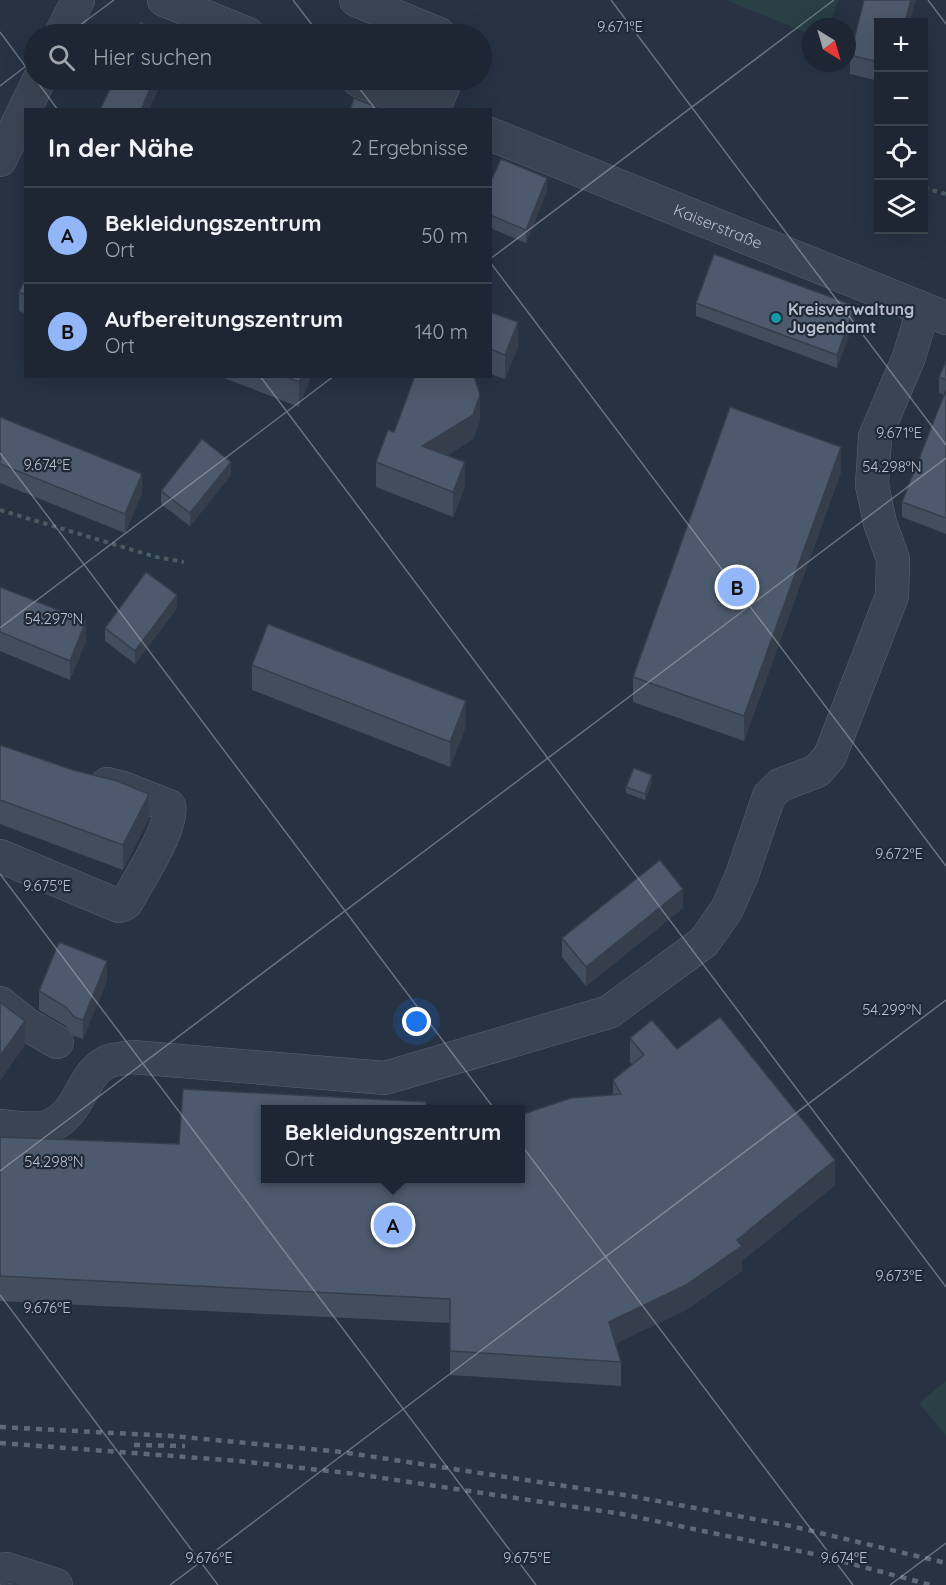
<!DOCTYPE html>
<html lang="de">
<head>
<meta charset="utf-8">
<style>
	body { margin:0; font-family:Quicksand,sans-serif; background:#2a323e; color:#f1f3f6 }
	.controls { position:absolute; right:18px; top:18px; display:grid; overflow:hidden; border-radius:0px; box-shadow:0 6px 24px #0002 }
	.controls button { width:54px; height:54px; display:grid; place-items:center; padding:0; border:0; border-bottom:2px solid #3b434d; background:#1d2632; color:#f1f3f6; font:30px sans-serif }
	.compass { position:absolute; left:802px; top:18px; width:54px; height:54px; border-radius:50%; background:#1d2632; box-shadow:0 6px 24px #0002; rotate:143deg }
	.you { position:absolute; left:417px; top:1022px; width:21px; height:21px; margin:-15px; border:4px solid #fff; border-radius:50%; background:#1a73e8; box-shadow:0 0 0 9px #1a73e833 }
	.badge { display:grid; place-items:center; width:39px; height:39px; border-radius:50%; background:#92b6f8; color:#111; font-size:20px; font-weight:700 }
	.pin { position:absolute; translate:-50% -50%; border:3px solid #fff; box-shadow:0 2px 6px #0006 }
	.popup { position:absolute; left:261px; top:1105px; width:264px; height:78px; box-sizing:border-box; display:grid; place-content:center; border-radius:0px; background:#1d2632; filter:drop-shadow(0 2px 4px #0005); font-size:20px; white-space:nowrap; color:#a0a5ac }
	.popup b { font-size:22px; color:#f1f3f6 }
	.popup::after { content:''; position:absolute; left:50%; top:100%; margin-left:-12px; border:12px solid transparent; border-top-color:#1d2632 }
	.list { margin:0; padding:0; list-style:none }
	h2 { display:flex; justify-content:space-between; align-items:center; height:78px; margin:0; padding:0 24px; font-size:26px }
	h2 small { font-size:20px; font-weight:400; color:#a0a5ac }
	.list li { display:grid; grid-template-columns:39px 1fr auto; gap:18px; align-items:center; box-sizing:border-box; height:96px; padding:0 24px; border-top:2px solid #3b434d }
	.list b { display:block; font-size:22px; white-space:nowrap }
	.list p { margin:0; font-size:20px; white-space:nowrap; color:#a0a5ac }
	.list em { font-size:20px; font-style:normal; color:#a0a5ac }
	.icon { flex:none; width:33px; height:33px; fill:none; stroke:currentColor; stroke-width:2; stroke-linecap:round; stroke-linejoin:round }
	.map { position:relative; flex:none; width:946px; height:1585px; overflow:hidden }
	.search { position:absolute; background:#1d2632; box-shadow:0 6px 24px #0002; left:24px; top:24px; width:468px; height:66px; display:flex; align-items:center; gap:15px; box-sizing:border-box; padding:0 21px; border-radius:33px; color:#a0a5ac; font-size:22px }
	.panel { position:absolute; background:#1d2632; box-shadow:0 6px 24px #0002; left:24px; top:108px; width:468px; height:270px; border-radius:0px }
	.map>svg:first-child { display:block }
</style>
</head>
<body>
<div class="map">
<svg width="946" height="1585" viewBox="0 0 946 1585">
	<rect width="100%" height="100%" fill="#273243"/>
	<g fill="#294044">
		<path d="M 726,0 L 839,0 L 828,27 L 811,27 L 811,35 Z"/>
		<path d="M 946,1381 L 946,1436 L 919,1403 Z"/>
	</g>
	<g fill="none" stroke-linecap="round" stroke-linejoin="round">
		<g stroke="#596270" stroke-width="34">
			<g id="minor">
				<path d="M 164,0 L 248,34"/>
				<path d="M 356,0 L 439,34"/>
				<path d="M 61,34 L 78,0"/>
				<path d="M 358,80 L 431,110"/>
				<path d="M 433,110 L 446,80"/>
				<path id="s1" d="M 490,134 L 946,318"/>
				<path d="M 0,160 L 39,80"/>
				<path d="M 0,856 L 119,906 L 126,903 C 136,885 175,824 169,806 L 123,788 L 107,784"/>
				<path d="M 0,1003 L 26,1024 L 57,1042"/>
				<path d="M 0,1126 C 13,1127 29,1130 42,1128 C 81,1121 79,1073 109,1061 C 116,1059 125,1058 132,1057 L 385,1078 L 609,1012 L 704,942 L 727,909 L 742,875 L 769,796 L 780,785 L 817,771 L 830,756 L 892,596 L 893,559 L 880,523 L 872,485 L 875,437 L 909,357 L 923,310"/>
				<path d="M 6,1569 L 56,1585"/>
			</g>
		</g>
		<g stroke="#475d60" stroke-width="4" stroke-dasharray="4.5 4.5" stroke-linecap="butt">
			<path d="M 924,188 L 946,194"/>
			<path d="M 0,510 L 156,557 L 184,562"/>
		</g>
		<use href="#minor" stroke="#3b4452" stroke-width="33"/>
		<g stroke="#5d6879" stroke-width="4.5" stroke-dasharray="6 6" stroke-linecap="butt">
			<path d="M 0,1427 L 172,1436 L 342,1452 L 631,1496 L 791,1526 L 946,1563"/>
			<path d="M 0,1443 L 239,1461 L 356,1474 L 622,1514 L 818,1555 L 931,1585"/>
			<path d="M 134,1445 L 185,1446"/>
		</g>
	</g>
	<g fill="#424d5d">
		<path d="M 879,22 L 879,81 L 850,74 L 850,55 Z"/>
		<path d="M 490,183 L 547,191 L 526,243 L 490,228 Z"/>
		<path d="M 26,278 L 26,314 L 19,311 L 19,292 Z"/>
		<path d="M 696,303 L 855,319 L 837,368 L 696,316 Z"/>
		<path d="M 490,312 L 518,347 L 505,379 L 490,374 Z"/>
		<path d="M 946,361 L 946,534 L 902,517 L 902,502 L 944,395 L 939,393 L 939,377 Z"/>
		<path d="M 219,376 L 311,376 L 299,407 Z"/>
		<path d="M 0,417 L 142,493 L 125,533 L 0,483 Z"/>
		<path d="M 480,420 L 473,439 L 446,456 L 465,487 L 453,517 L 376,487 L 376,462 L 394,432 Z"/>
		<path d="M 841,472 L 744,741 L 633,702 L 633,677 Z"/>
		<path d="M 231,475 L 190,526 L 161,504 L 161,491 Z"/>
		<path d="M 0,587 L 86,641 L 70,680 L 0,651 Z"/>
		<path d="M 177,608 L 135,664 L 105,641 L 105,628 Z"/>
		<path d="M 252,665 L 466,726 L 450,767 L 252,690 Z"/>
		<path d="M 0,745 L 149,818 L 123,870 L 0,824 Z"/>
		<path d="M 652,782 L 645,800 L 626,793 L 626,787 Z"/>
		<path d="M 683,908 L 586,986 L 562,957 L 562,938 Z"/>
		<path d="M 107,980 L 83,1039 L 74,1036 L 66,1026 L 39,1010 L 39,991 Z"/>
		<path d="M 720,1017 L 835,1160 L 835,1185 L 742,1261 L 742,1271 L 686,1310 L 616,1343 L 621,1362 L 621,1386 L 450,1375 L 450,1323 L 0,1301 L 0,1137 L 179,1144 L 183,1089 L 426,1102 L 426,1110 L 266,1110 L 266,1179 L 520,1179 L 520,1115 L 571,1098 L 613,1095 L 613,1080 L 632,1065 L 630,1062 L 630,1038 L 652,1020 L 677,1049 Z"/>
	</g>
	<g fill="#363e4c">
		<path d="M 911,0 L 916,0 L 910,22 L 905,22 Z"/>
		<path d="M 154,80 L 163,80 L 149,110 L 141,110 Z"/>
		<path d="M 547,178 L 547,191 L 526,243 L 526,230 Z"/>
		<path d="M 855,306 L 855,319 L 837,368 L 837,355 Z"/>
		<path d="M 518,322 L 518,347 L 505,379 L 505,355 Z"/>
		<path d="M 302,376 L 311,376 L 299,407 L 299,382 Z"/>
		<path d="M 480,395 L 480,420 L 473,439 L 422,471 L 422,446 Z"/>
		<path d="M 841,447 L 841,472 L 744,741 L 744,716 Z"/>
		<path d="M 231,462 L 231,475 L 190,526 L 190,513 Z"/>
		<path d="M 465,462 L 465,487 L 453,517 L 453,492 Z"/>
		<path d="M 142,474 L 142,493 L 125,533 L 125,514 Z"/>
		<path d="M 177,595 L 177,608 L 135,664 L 135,651 Z"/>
		<path d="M 86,621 L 86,641 L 70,680 L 70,661 Z"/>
		<path d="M 466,701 L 466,726 L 450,767 L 450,742 Z"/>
		<path d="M 652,775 L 652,782 L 645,800 L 645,794 Z"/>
		<path d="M 149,794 L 149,818 L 123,870 L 123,845 Z"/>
		<path d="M 683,889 L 683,908 L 586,986 L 586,967 Z"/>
		<path d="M 107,961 L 107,980 L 83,1039 L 83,1020 Z"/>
		<path d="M 25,1021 L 25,1045 L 0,1081 L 0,1056 Z"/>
		<path d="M 835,1160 L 835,1185 L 742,1261 L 742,1271 L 686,1310 L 609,1347 L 609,1322 L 737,1240 Z"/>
	</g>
	<g fill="#4d596c" stroke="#363e4c" stroke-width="1.5">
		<path d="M 864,0 L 911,0 L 905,22 L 879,22 L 879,62 L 850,55 Z"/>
		<path d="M 140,22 L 167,34 L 134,34 Z"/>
		<path d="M 114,80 L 154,80 L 141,110 L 100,110 Z"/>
		<path d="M 354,98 L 384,110 L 350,110 Z"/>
		<path d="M 501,159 L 547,178 L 526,230 L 490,215 L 490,183 Z"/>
		<path d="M 714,254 L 855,306 L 837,355 L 696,303 Z"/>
		<path d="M 26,278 L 26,295 L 19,292 Z"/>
		<path d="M 490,312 L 518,322 L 505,355 L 490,349 Z"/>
		<path d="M 946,361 L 946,380 L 939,377 Z"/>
		<path d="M 284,376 L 302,376 L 299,382 Z"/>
		<path d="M 415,376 L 474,376 L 480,395 L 473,415 L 422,446 L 465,462 L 453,492 L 376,462 L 388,430 L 394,432 Z"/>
		<path d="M 946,390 L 946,518 L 902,502 Z"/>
		<path d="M 730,407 L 841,447 L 744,716 L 633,677 Z"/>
		<path d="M 0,417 L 142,474 L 125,514 L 0,464 Z"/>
		<path d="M 202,439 L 231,462 L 190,513 L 161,491 Z"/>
		<path d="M 146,572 L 177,595 L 135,651 L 105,628 Z"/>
		<path d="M 0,587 L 86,621 L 70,661 L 0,632 Z"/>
		<path d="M 268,624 L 466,701 L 450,742 L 252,665 Z"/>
		<path d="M 0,745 L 73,770 L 117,781 L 149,794 L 123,845 L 0,800 Z"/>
		<path d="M 634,768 L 652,775 L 645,794 L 626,787 Z"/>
		<path d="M 660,860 L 683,889 L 586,967 L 562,938 Z"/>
		<path d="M 59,942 L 107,961 L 83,1020 L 74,1017 L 66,1007 L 39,991 Z"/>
		<path d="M 0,1002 L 25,1021 L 0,1056 Z"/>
		<path d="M 720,1017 L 835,1160 L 737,1240 L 742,1246 L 686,1285 L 609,1322 L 621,1362 L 450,1351 L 450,1299 L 0,1276 L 0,1137 L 179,1144 L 183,1089 L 426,1102 L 425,1110 L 266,1110 L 266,1179 L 520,1179 L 520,1115 L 571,1098 L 621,1094 L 613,1080 L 644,1055 L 630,1038 L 652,1020 L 677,1049 Z"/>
		<path d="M 8,1582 L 19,1585 L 7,1585 Z"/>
	</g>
	<path fill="none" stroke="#b8bfcc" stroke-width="1.5" stroke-opacity="0.45" d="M 293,0 L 319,34M 611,0 L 946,445M 928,0 L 946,24M 0,32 L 34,78M 68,34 L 114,0M 36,80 L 58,110M 353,80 L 376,110M 0,86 L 34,60M 490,259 L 834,0M 490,262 L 946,866M 260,376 L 946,1287M 0,453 L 853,1585M 0,628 L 334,376M 0,874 L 536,1585M 0,1171 L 946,458M 0,1295 L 218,1585M 170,1585 L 946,1000M 890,1585 L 946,1543"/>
	<circle fill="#0f9aa8" stroke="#202938" stroke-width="2" cx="776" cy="318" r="6"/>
	<g text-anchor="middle" stroke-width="4.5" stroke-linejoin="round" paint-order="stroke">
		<g font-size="16" fill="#b8bfcc" stroke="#202938">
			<text dy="6" stroke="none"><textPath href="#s1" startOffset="246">Kaiserstraße</textPath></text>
		</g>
		<g font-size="16" font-weight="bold" fill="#b8bfcc" stroke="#202938" text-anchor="start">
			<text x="788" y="315">Kreisverwaltung<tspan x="788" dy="18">Jugendamt</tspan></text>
		</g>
	</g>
	<g font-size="15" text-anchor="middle" fill="#b8bfcc" stroke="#202938" stroke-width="4.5" stroke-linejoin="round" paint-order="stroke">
		<text x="620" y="32">9.671°E</text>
		<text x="899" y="438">9.671°E</text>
		<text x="47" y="470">9.674°E</text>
		<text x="892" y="472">54.298°N</text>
		<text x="54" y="624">54.297°N</text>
		<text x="899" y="859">9.672°E</text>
		<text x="47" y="891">9.675°E</text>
		<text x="892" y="1015">54.299°N</text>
		<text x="54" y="1167">54.298°N</text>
		<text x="899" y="1281">9.673°E</text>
		<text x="47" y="1313">9.676°E</text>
		<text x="209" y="1563">9.676°E</text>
		<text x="527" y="1563">9.675°E</text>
		<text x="844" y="1563">9.674°E</text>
	</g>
</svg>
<div class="controls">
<button>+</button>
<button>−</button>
<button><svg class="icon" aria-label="locate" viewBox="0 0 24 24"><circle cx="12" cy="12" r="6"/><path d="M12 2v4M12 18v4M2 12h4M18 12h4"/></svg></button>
<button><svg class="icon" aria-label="layers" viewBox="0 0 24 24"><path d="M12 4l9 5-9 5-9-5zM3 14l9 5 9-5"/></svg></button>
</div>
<svg class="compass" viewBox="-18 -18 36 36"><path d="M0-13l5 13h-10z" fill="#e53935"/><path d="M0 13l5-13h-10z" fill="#a0a5ac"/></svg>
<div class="you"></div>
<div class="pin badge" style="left:393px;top:1225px">A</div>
<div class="popup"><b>Bekleidungszentrum</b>Ort</div>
<div class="pin badge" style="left:737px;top:587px">B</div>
<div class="search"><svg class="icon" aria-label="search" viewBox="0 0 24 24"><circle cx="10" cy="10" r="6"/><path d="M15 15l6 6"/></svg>Hier suchen</div>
<section class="panel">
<h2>In der Nähe<small>2 Ergebnisse</small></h2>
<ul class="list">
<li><span class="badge">A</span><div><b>Bekleidungszentrum</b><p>Ort</p></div><em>50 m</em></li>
<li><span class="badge">B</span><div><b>Aufbereitungszentrum</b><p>Ort</p></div><em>140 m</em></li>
</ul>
</section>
</div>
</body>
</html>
